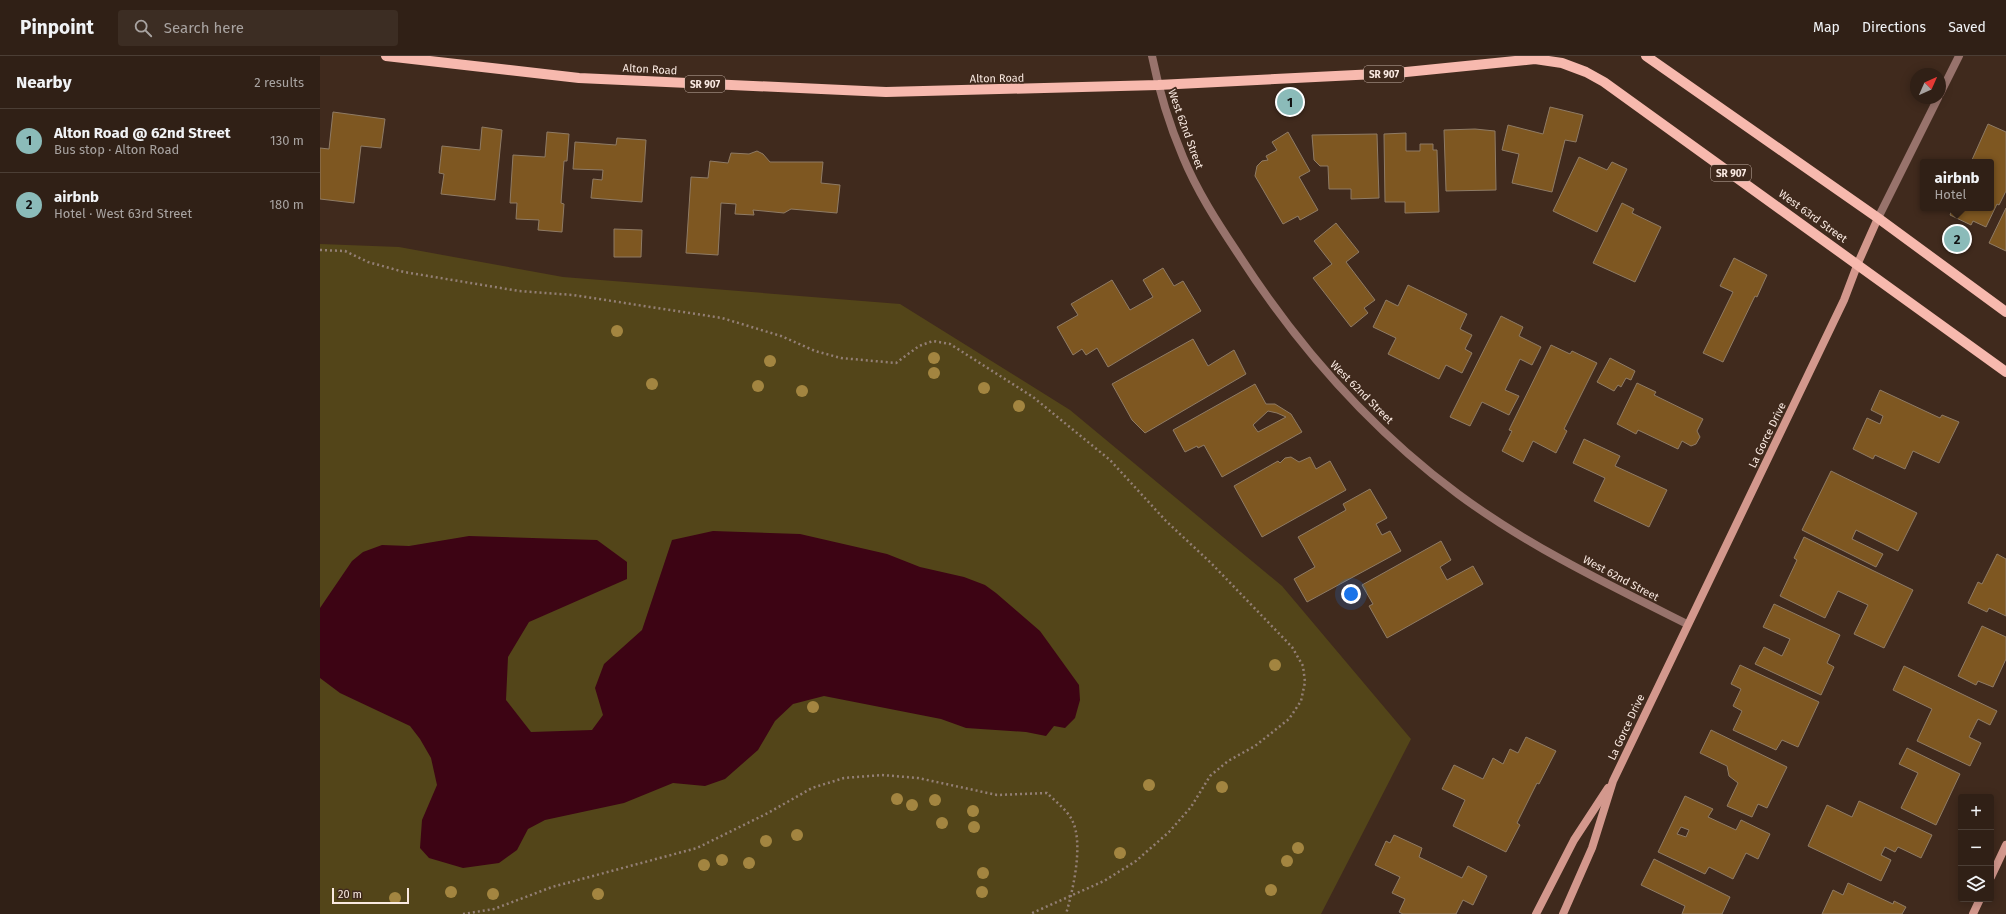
<!DOCTYPE html>
<html lang="en">
<head>
<meta charset="utf-8">
<style>
	body { margin:0; font-family:"Fira Sans",sans-serif; background:#3c2d23; color:#f1f3f6 }
	.controls { position:absolute; right:12px; bottom:12px; display:grid; overflow:hidden; border-radius:4px; box-shadow:0 2px 10px #0003 }
	.controls button { width:36px; height:36px; display:grid; place-items:center; padding:0; border:0; border-bottom:1px solid #4b3e35; background:#302016; color:#f1f3f6; font:20px sans-serif }
	.compass { position:absolute; left:1590px; top:12px; width:36px; height:36px; border-radius:50%; background:#302016; box-shadow:0 2px 10px #0003; rotate:45deg }
	.scale { position:absolute; left:12px; bottom:10px; width:77px; box-sizing:border-box; padding-left:4px; border:2px solid #f9e9e1; border-top:0; font-size:11px; line-height:14px; white-space:nowrap; color:#f9e9e1; -webkit-text-stroke:3px #402a1d; paint-order:stroke }
	.you { position:absolute; left:1031px; top:538px; width:14px; height:14px; margin:-10px; border:3px solid #fff; border-radius:50%; background:#1a73e8; box-shadow:0 0 0 6px #1a73e833 }
	.badge { display:grid; place-items:center; width:26px; height:26px; border-radius:50%; background:#8bbbb9; color:#111; font-size:13px; font-weight:700 }
	.pin { position:absolute; translate:-50% -50%; border:2px solid #fff; box-shadow:0 1px 4px #0006 }
	.popup { position:absolute; left:1600px; top:103px; width:74px; height:52px; box-sizing:border-box; display:grid; place-content:center; border-radius:4px; background:#302016; filter:drop-shadow(0 1px 3px #0005); font-size:13px; white-space:nowrap; color:#a8a3a1 }
	.popup b { font-size:15px; color:#f1f3f6 }
	.popup::after { content:''; position:absolute; left:50%; top:100%; margin-left:-8px; border:8px solid transparent; border-top-color:#302016 }
	.list { margin:0; padding:0; list-style:none }
	h2 { display:flex; justify-content:space-between; align-items:center; height:52px; margin:0; padding:0 16px; font-size:17px }
	h2 small { font-size:13px; font-weight:400; color:#a8a3a1 }
	.list li { display:grid; grid-template-columns:26px 1fr auto; gap:12px; align-items:center; box-sizing:border-box; height:64px; padding:0 16px; border-top:1px solid #4b3e35 }
	.list b { display:block; font-size:15px; white-space:nowrap }
	.list p { margin:0; font-size:13px; white-space:nowrap; color:#a8a3a1 }
	.list em { font-size:13px; font-style:normal; color:#a8a3a1 }
	.icon { flex:none; width:22px; height:22px; fill:none; stroke:currentColor; stroke-width:2; stroke-linecap:round; stroke-linejoin:round }
	.map { position:relative; flex:none; width:1686px; height:858px; overflow:hidden }
	header { display:flex; align-items:center; gap:24px; box-sizing:border-box; height:56px; padding:0 20px; background:#302016; border-bottom:1px solid #4b3e35 }
	header strong { font-size:19px }
	nav { display:flex; gap:22px; margin-inline-start:auto; font-size:14px }
	.search { width:280px; height:36px; background:#3c2d23; display:flex; align-items:center; gap:10px; box-sizing:border-box; padding:0 14px; border-radius:4px; color:#a8a3a1; font-size:15px }
	main { display:flex }
	aside { flex:1; background:#302016 }
	.map>svg:first-child { display:block }
</style>
</head>
<body>
<header>
<strong>Pinpoint</strong>
<div class="search"><svg class="icon" aria-label="search" viewBox="0 0 24 24"><circle cx="10" cy="10" r="6"/><path d="M15 15l6 6"/></svg>Search here</div>
<nav><a>Map</a><a>Directions</a><a>Saved</a></nav>
</header>
<main>
<aside>
<h2>Nearby<small>2 results</small></h2>
<ul class="list">
<li><span class="badge">1</span><div><b>Alton Road @ 62nd Street</b><p>Bus stop · Alton Road</p></div><em>130 m</em></li>
<li><span class="badge">2</span><div><b>airbnb</b><p>Hotel · West 63rd Street</p></div><em>180 m</em></li>
</ul>
</aside>
<div class="map">
<svg width="1686" height="858" viewBox="0 0 1686 858">
	<rect width="100%" height="100%" fill="#402a1d"/>
	<path fill="#534519" d="M 0,188 L 79,191 L 243,221 L 580,248 L 750,354 L 962,530 L 1091,683 L 1001,858 L 0,858 Z"/>
	<path fill="#3d0414" d="M 393,475 L 480,478 L 567,498 L 600,511 L 644,521 L 665,529 L 676,537 L 720,575 L 759,629 L 760,644 L 755,662 L 745,672 L 734,670 L 726,680 L 706,676 L 646,672 L 621,663 L 504,640 L 473,648 L 455,665 L 438,694 L 405,723 L 385,730 L 353,727 L 304,747 L 225,764 L 208,773 L 197,794 L 179,807 L 143,812 L 109,802 L 100,792 L 102,764 L 117,729 L 111,702 L 100,683 L 90,670 L 20,637 L 0,622 L 0,552 L 32,505 L 43,496 L 62,489 L 89,490 L 149,480 L 277,484 L 307,506 L 307,523 L 209,566 L 188,601 L 186,644 L 211,676 L 272,674 L 283,659 L 275,632 L 284,608 L 322,574 L 352,484 Z"/>
	<g fill="#7e5721" stroke="#8f7b65" fill-rule="evenodd">
		<path d="M 1230,51 L 1263,59 L 1256,86 L 1245,84 L 1232,136 L 1192,127 L 1199,98 L 1182,94 L 1188,69 L 1223,78 Z"/>
		<path d="M 13,56 L 65,63 L 61,92 L 41,90 L 34,147 L 0,143 L 0,92 L 9,93 Z"/>
		<path d="M 1668,68 L 1686,76 L 1686,135 L 1679,149 L 1677,148 L 1666,171 L 1653,165 L 1651,169 L 1630,159 L 1633,152 L 1671,152 L 1671,106 L 1651,106 Z"/>
		<path d="M 162,71 L 182,74 L 175,144 L 121,138 L 124,118 L 119,117 L 122,90 L 160,94 Z"/>
		<path d="M 1155,73 L 1175,75 L 1176,134 L 1126,135 L 1124,74 Z"/>
		<path d="M 227,76 L 249,78 L 247,105 L 244,105 L 241,147 L 244,148 L 242,176 L 218,174 L 219,164 L 196,163 L 197,147 L 190,147 L 193,99 L 225,101 Z"/>
		<path d="M 968,76 L 990,115 L 979,121 L 998,154 L 980,164 L 978,160 L 963,168 L 935,120 L 937,110 L 942,105 L 948,104 L 946,100 L 957,94 L 952,86 Z"/>
		<path d="M 1086,77 L 1086,95 L 1100,95 L 1100,88 L 1113,88 L 1113,94 L 1117,94 L 1119,156 L 1085,157 L 1085,146 L 1065,146 L 1064,78 Z"/>
		<path d="M 1057,78 L 1059,142 L 1031,143 L 1031,133 L 1009,133 L 1008,110 L 1000,110 L 994,104 L 992,79 Z"/>
		<path d="M 297,82 L 326,84 L 322,146 L 271,142 L 273,123 L 282,124 L 283,114 L 253,113 L 255,86 L 296,89 Z"/>
		<path d="M 437,95 L 443,98 L 450,106 L 503,106 L 501,127 L 520,129 L 517,157 L 471,153 L 464,157 L 433,154 L 434,159 L 415,158 L 416,148 L 401,147 L 398,199 L 366,197 L 371,121 L 388,122 L 390,105 L 408,107 L 411,97 L 429,98 Z"/>
		<path d="M 1259,101 L 1287,114 L 1292,106 L 1307,113 L 1277,176 L 1233,155 Z"/>
		<path d="M 1302,147 L 1314,153 L 1312,157 L 1341,171 L 1315,226 L 1273,207 Z"/>
		<path d="M 1686,152 L 1686,195 L 1669,187 Z"/>
		<path d="M 1016,167 L 1039,196 L 1026,206 L 1055,244 L 1044,252 L 1048,257 L 1031,271 L 993,222 L 1012,208 L 994,185 Z"/>
		<path d="M 294,173 L 322,174 L 321,201 L 294,201 Z"/>
		<path d="M 1414,202 L 1447,219 L 1437,241 L 1435,240 L 1403,306 L 1383,297 L 1413,236 L 1400,230 Z"/>
		<path d="M 843,212 L 854,230 L 863,225 L 881,255 L 788,311 L 777,292 L 766,299 L 762,293 L 753,299 L 737,271 L 758,259 L 751,248 L 792,224 L 810,254 L 833,241 L 823,224 Z"/>
		<path d="M 1088,229 L 1147,258 L 1140,273 L 1152,279 L 1145,293 L 1152,297 L 1142,317 L 1126,309 L 1119,323 L 1068,298 L 1076,282 L 1053,271 L 1066,244 L 1078,250 Z"/>
		<path d="M 1181,260 L 1203,271 L 1199,280 L 1221,291 L 1212,309 L 1200,303 L 1185,334 L 1199,340 L 1189,359 L 1162,346 L 1150,370 L 1130,361 Z"/>
		<path d="M 873,283 L 888,310 L 914,294 L 926,318 L 825,377 L 812,364 L 792,328 Z"/>
		<path d="M 1231,289 L 1250,298 L 1252,295 L 1277,307 L 1244,373 L 1247,375 L 1236,397 L 1213,385 L 1203,406 L 1182,395 L 1192,375 L 1189,374 Z"/>
		<path d="M 1290,302 L 1315,315 L 1311,324 L 1306,322 L 1301,331 L 1298,329 L 1294,335 L 1277,326 Z"/>
		<path d="M 1317,327 L 1336,336 L 1334,339 L 1383,363 L 1377,375 L 1380,381 L 1376,388 L 1371,390 L 1362,385 L 1358,393 L 1318,374 L 1316,378 L 1297,368 Z"/>
		<path d="M 935,328 L 946,348 L 955,348 L 971,358 L 982,376 L 902,421 L 884,389 L 878,392 L 877,390 L 865,396 L 853,374 ZM 948,355 L 957,357 L 966,361 L 938,376 L 933,369 Z"/>
		<path d="M 1560,334 L 1620,362 L 1622,359 L 1639,366 L 1619,407 L 1593,395 L 1585,413 L 1555,399 L 1553,403 L 1533,393 L 1547,362 L 1560,368 L 1563,360 L 1551,354 Z"/>
		<path d="M 1264,383 L 1300,400 L 1295,410 L 1347,434 L 1329,471 L 1274,445 L 1285,422 L 1253,407 Z"/>
		<path d="M 971,401 L 979,406 L 990,401 L 996,413 L 1010,405 L 1026,434 L 942,481 L 914,430 L 958,405 L 960,407 L 965,402 Z"/>
		<path d="M 1511,415 L 1597,457 L 1578,495 L 1536,474 L 1532,483 L 1563,498 L 1556,511 L 1482,474 Z"/>
		<path d="M 1050,433 L 1067,462 L 1056,468 L 1062,479 L 1070,475 L 1081,495 L 987,546 L 974,523 L 995,511 L 978,481 L 1026,454 L 1023,448 Z"/>
		<path d="M 1484,481 L 1593,534 L 1564,592 L 1534,578 L 1548,549 L 1518,535 L 1505,562 L 1460,540 L 1477,504 L 1474,502 Z"/>
		<path d="M 1121,485 L 1131,504 L 1120,511 L 1127,524 L 1153,510 L 1163,528 L 1067,582 L 1049,550 L 1053,548 L 1042,529 Z"/>
		<path d="M 1677,498 L 1686,503 L 1686,560 L 1669,552 L 1667,556 L 1648,547 L 1658,526 L 1662,528 Z"/>
		<path d="M 1454,548 L 1520,579 L 1507,607 L 1514,611 L 1501,639 L 1435,608 L 1444,591 L 1462,600 L 1470,583 L 1443,571 Z"/>
		<path d="M 1662,570 L 1686,581 L 1686,603 L 1673,631 L 1658,625 L 1656,629 L 1638,620 Z"/>
		<path d="M 1420,609 L 1499,646 L 1478,691 L 1462,684 L 1456,694 L 1413,674 L 1422,655 L 1413,650 L 1421,633 L 1411,628 Z"/>
		<path d="M 1584,610 L 1677,655 L 1670,669 L 1658,663 L 1649,681 L 1661,687 L 1650,710 L 1597,685 L 1612,653 L 1573,634 Z"/>
		<path d="M 1391,674 L 1467,711 L 1447,752 L 1438,748 L 1432,761 L 1407,750 L 1418,727 L 1409,720 L 1407,710 L 1380,697 Z"/>
		<path d="M 1206,681 L 1236,695 L 1219,728 L 1217,727 L 1197,767 L 1200,769 L 1186,796 L 1133,770 L 1145,744 L 1122,733 L 1134,709 L 1163,723 L 1173,702 L 1183,708 L 1190,693 L 1198,697 Z"/>
		<path d="M 1587,692 L 1640,718 L 1616,769 L 1581,752 L 1598,717 L 1579,708 Z"/>
		<path d="M 1365,740 L 1393,753 L 1388,761 L 1416,774 L 1421,764 L 1450,778 L 1438,803 L 1426,797 L 1413,823 L 1389,811 L 1385,818 L 1338,796 ZM 1361,771 L 1369,774 L 1366,781 L 1357,778 Z"/>
		<path d="M 1539,745 L 1612,779 L 1601,802 L 1578,791 L 1575,796 L 1565,791 L 1561,799 L 1571,804 L 1561,825 L 1488,790 L 1507,749 L 1532,761 Z"/>
		<path d="M 1074,779 L 1102,792 L 1099,801 L 1142,822 L 1148,810 L 1167,820 L 1153,849 L 1143,844 L 1136,858 L 1083,858 L 1079,856 L 1085,843 L 1072,837 L 1080,821 L 1055,809 L 1066,785 L 1070,787 Z"/>
		<path d="M 1334,803 L 1410,841 L 1402,858 L 1362,858 L 1365,850 L 1321,829 Z"/>
		<path d="M 1528,827 L 1573,848 L 1574,845 L 1586,851 L 1582,858 L 1502,858 L 1513,834 L 1523,839 Z"/>
	</g>
	<g fill="none" stroke-linecap="round" stroke-linejoin="round">
		<g stroke="#937f75" stroke-width="2.5" stroke-dasharray="2 3" stroke-linecap="butt">
			<path d="M 0,194 L 25,195 L 48,206 L 84,216 L 199,235 L 253,239 L 402,262 L 461,280 L 495,295 L 521,302 L 576,307 L 599,290 L 613,285 L 630,288 L 713,341 L 790,404 L 846,465 L 891,507 L 972,591 L 983,610 L 985,626 L 981,645 L 969,663 L 935,690 L 908,705 L 890,720 L 871,751 L 849,776 L 816,805 L 784,825 L 710,858"/>
			<path d="M 143,858 L 174,853 L 232,831 L 377,792 L 448,757 L 492,732 L 524,722 L 562,719 L 598,722 L 677,739 L 727,737 C 735,745 747,754 752,764 C 764,787 753,834 746,858"/>
		</g>
		<g stroke="#98736c" stroke-width="8">
			<path d="M 832,0 C 839,35 849,68 863,101 C 877,135 897,166 917,196 C 976,288 1049,372 1138,438 C 1208,490 1289,529 1367,568"/>
			<path d="M 1620,38 L 1639,0"/>
			<path d="M 1558,162 L 1618,42"/>
		</g>
		<g stroke="#d3988d" stroke-width="8">
			<path d="M 1671,821 L 1686,789"/>
			<path d="M 1216,858 L 1254,784 L 1288,732"/>
			<path d="M 1243,858 L 1272,792 L 1293,725 L 1524,244 L 1538,207 L 1558,162"/>
			<path d="M 1653,858 L 1660,843"/>
		</g>
		<g stroke="#f7b9ae" stroke-width="10">
			<path d="M 66,0 L 259,22 L 566,36 L 838,29 L 1076,17 L 1215,3 L 1242,7 L 1266,16 L 1284,26 L 1686,316"/>
			<path d="M 1326,0 L 1558,162 L 1686,256"/>
		</g>
	</g>
	<g fill="#a38540">
		<circle cx="297" cy="275" r="6"/>
		<circle cx="614" cy="302" r="6"/>
		<circle cx="450" cy="305" r="6"/>
		<circle cx="614" cy="317" r="6"/>
		<circle cx="332" cy="328" r="6"/>
		<circle cx="438" cy="330" r="6"/>
		<circle cx="664" cy="332" r="6"/>
		<circle cx="482" cy="335" r="6"/>
		<circle cx="699" cy="350" r="6"/>
		<circle cx="955" cy="609" r="6"/>
		<circle cx="493" cy="651" r="6"/>
		<circle cx="829" cy="729" r="6"/>
		<circle cx="902" cy="731" r="6"/>
		<circle cx="577" cy="743" r="6"/>
		<circle cx="615" cy="744" r="6"/>
		<circle cx="592" cy="749" r="6"/>
		<circle cx="653" cy="755" r="6"/>
		<circle cx="622" cy="767" r="6"/>
		<circle cx="654" cy="771" r="6"/>
		<circle cx="477" cy="779" r="6"/>
		<circle cx="446" cy="785" r="6"/>
		<circle cx="978" cy="792" r="6"/>
		<circle cx="800" cy="797" r="6"/>
		<circle cx="402" cy="804" r="6"/>
		<circle cx="967" cy="805" r="6"/>
		<circle cx="429" cy="807" r="6"/>
		<circle cx="384" cy="809" r="6"/>
		<circle cx="663" cy="817" r="6"/>
		<circle cx="951" cy="834" r="6"/>
		<circle cx="131" cy="836" r="6"/>
		<circle cx="662" cy="836" r="6"/>
		<circle cx="173" cy="838" r="6"/>
		<circle cx="278" cy="838" r="6"/>
		<circle cx="75" cy="842" r="6"/>
	</g>
	<g text-anchor="middle" stroke-width="3.5" stroke-linejoin="round" paint-order="stroke">
		<g fill="#402a1d" stroke="#c2b0a6" stroke-width="1">
			<rect x="1044" y="10" width="40" height="16" rx="3"/>
			<rect x="365" y="20" width="40" height="16" rx="3"/>
			<rect x="1391" y="109" width="40" height="16" rx="3"/>
		</g>
		<g font-size="10" font-weight="bold" fill="#f9e9e1">
			<text x="1064" y="22">SR 907</text>
			<text x="385" y="32">SR 907</text>
			<text x="1411" y="121">SR 907</text>
		</g>
		<g font-size="11" fill="#f9e9e1" stroke="#402a1d">
			<text transform="translate(330 13) rotate(3)" y="4">Alton Road</text>
			<text transform="translate(677 22) rotate(-1)" y="4">Alton Road</text>
			<text transform="translate(866 73) rotate(70)" y="4">West 62nd Street</text>
			<text transform="translate(1493 160) rotate(36)" y="4">West 63rd Street</text>
			<text transform="translate(1042 336) rotate(45)" y="4">West 62nd Street</text>
			<text transform="translate(1447 379) rotate(-64)" y="4">La Gorce Drive</text>
			<text transform="translate(1301 522) rotate(28)" y="4">West 62nd Street</text>
			<text transform="translate(1306 671) rotate(-65)" y="4">La Gorce Drive</text>
		</g>
	</g>
</svg>
<div class="controls">
<button>+</button>
<button>−</button>
<button><svg class="icon" aria-label="layers" viewBox="0 0 24 24"><path d="M12 4l9 5-9 5-9-5zM3 14l9 5 9-5"/></svg></button>
</div>
<svg class="compass" viewBox="-18 -18 36 36"><path d="M0-13l5 13h-10z" fill="#e53935"/><path d="M0 13l5-13h-10z" fill="#a8a3a1"/></svg>
<div class="scale">20 m</div>
<div class="you"></div>
<div class="pin badge" style="left:970px;top:46px">1</div>
<div class="pin badge" style="left:1637px;top:183px">2</div>
<div class="popup"><b>airbnb</b>Hotel</div>
</div>
</main>
</body>
</html>
